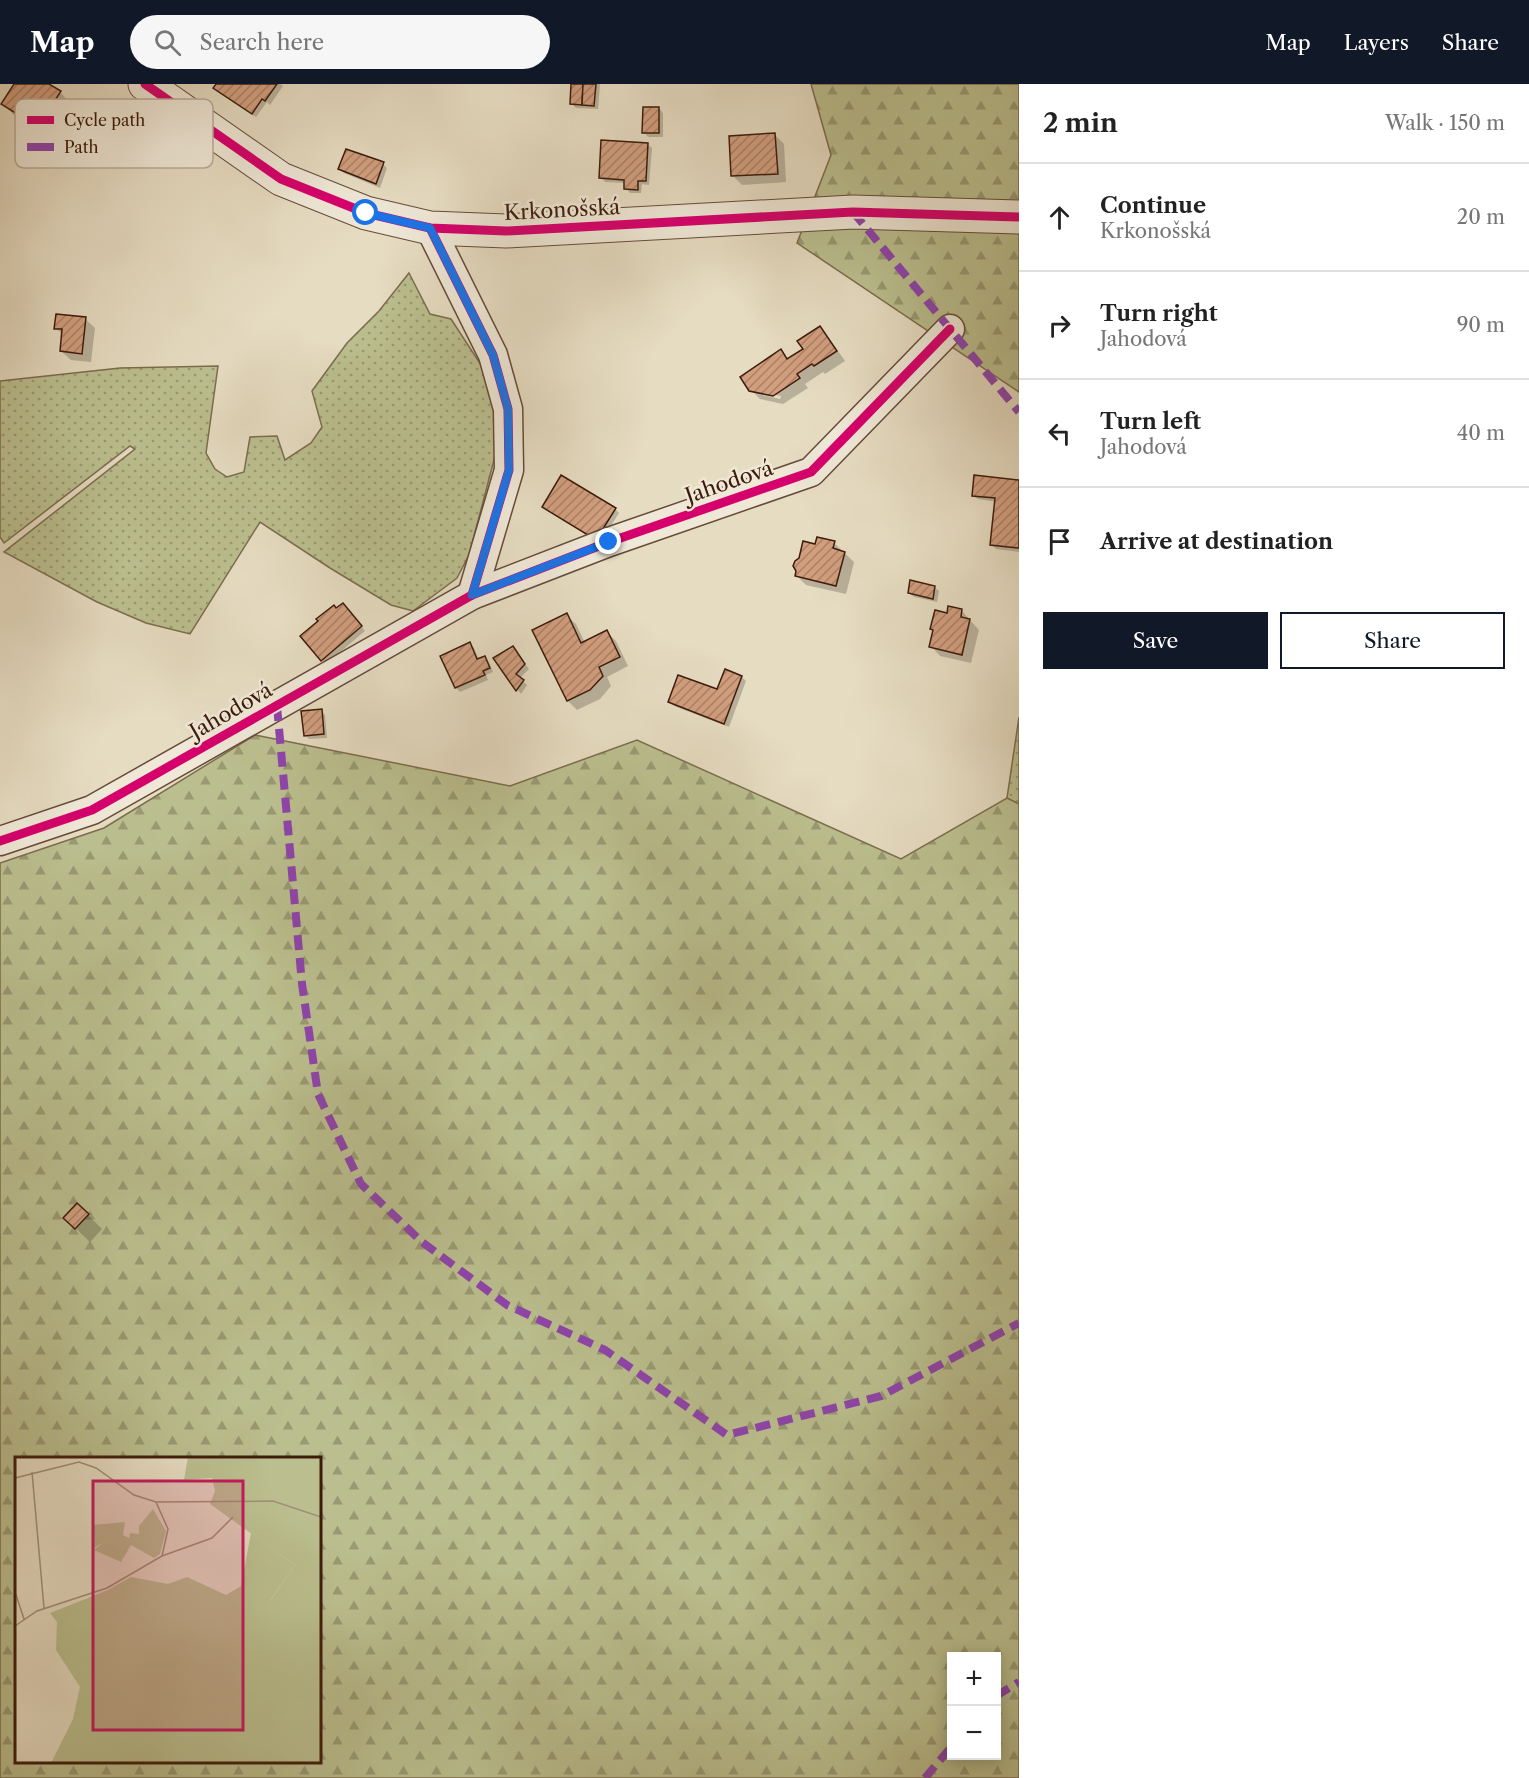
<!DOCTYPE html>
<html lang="en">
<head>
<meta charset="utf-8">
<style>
	body { margin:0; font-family:"Libre Caslon Text",serif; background:#f6f6f6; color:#222 }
	.controls { position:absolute; right:18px; bottom:18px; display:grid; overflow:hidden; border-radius:0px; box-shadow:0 3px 15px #0003 }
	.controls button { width:54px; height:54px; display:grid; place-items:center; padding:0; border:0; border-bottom:2px solid #e0e0e0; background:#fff; color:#222; font:30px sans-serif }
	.stop { position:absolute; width:18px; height:18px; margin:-14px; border:4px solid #1a73e8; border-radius:50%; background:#fff }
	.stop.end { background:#1a73e8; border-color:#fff; box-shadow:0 2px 6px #0008 }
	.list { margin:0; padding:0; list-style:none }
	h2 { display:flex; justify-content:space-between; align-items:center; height:78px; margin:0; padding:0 24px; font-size:26px }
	h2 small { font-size:20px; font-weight:400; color:#767676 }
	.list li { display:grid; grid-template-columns:39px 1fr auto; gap:18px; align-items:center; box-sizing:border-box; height:108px; padding:0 24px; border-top:2px solid #e0e0e0 }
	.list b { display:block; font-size:22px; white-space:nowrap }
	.list p { margin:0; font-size:20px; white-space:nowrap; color:#767676 }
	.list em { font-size:20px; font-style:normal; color:#767676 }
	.actions { display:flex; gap:12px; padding:18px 24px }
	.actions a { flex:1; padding:14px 0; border:2px solid #111827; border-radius:0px; text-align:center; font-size:21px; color:#111827 }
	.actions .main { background:#111827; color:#fff }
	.icon { flex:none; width:33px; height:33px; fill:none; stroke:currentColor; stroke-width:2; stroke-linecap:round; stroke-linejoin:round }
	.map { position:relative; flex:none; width:1019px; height:1694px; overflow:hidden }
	header { display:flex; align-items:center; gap:36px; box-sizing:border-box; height:84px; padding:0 30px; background:#111827; color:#fff }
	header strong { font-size:28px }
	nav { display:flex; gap:33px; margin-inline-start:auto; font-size:21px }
	.search { width:420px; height:54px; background:#f6f6f6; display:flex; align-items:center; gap:15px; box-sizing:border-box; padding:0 21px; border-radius:33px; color:#767676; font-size:22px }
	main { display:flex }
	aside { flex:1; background:#fff }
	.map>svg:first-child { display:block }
</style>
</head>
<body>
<header>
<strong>Map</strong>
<div class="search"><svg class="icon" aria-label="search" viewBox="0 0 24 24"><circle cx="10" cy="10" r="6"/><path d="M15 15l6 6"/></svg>Search here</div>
<nav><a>Map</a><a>Layers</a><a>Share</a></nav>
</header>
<main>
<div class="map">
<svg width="1019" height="1694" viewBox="0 0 1019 1694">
	<defs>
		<pattern id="grass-dots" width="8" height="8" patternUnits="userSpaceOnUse" patternTransform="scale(1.5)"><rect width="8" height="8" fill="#bbbf8f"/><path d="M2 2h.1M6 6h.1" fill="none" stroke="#999a73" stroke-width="1.8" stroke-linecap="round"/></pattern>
		<pattern id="forest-firs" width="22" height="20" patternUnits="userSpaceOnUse" patternTransform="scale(1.5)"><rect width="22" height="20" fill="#bbbf8f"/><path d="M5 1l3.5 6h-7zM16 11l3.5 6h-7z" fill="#999a73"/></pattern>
		<pattern id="building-hatch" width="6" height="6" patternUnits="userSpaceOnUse" patternTransform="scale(1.5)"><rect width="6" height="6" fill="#d19e7e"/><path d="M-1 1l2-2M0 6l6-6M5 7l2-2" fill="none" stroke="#ab8065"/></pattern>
	</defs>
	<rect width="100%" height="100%" fill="#e6dcc2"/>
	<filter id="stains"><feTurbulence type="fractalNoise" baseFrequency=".00333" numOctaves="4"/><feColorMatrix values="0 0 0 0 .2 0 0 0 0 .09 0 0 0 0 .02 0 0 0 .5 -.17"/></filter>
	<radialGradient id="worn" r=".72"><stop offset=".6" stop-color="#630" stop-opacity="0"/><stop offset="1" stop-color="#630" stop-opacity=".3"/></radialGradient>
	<g fill="url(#grass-dots)" stroke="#7c6d4d" stroke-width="1.5">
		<path d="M 409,189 L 430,230 L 451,235 L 483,284 L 499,338 L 498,361 L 469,471 L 457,494 L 413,527 L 391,521 L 330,484 L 260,438 L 190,550 L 146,539 L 97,518 L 4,468 L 135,365 L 130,362 L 4,459 L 0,453 L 0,297 L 120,284 L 218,282 L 206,369 L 215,385 L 227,393 L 244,388 L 250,353 L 277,352 L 285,376 L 311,359 L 322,343 L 312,307 L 347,259 L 379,227 Z"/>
		<path d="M 1019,633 L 1019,720 L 1007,714 Z"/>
	</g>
	<g fill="url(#forest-firs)" stroke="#7c6d4d" stroke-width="1.5" fill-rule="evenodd">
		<path d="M 811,0 L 1019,0 L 1019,308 L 797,159 L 831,71 Z"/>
		<path d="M 255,651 L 510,702 L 637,656 L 901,775 L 1007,714 L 1019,720 L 1019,1694 L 0,1694 L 0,779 L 104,744 ZM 16,1374 L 320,1374 L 320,1678 L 16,1678 ZM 952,1572 L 996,1572 L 996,1672 L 952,1672 Z"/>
	</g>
	<g fill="#0003">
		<path d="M 16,0 L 46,0 L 60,8 L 73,22 L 90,34 L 73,61 L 56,50 L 53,56 L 17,34 L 3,20 Z"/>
		<path d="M 218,0 L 281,0 L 283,2 L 270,21 L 267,18 L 256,33 L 219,9 L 215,4 Z"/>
		<path d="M 573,0 L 600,0 L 598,25 L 576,24 L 572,20 Z"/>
		<path d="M 659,24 L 663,29 L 663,53 L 648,53 L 644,48 Z"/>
		<path d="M 775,51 L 784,60 L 786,98 L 742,101 L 733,92 Z"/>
		<path d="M 647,60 L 652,64 L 649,101 L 642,100 L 641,109 L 630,109 L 626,104 L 626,99 L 605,98 L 601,93 Z"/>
		<path d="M 383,80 L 387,84 L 380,104 L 344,89 L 340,85 Z"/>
		<path d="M 85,235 L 95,244 L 91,278 L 71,276 L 61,267 L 63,251 L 56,244 Z"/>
		<path d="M 820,244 L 829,254 L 845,277 L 825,290 L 823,288 L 805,300 L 808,304 L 783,320 L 760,315 L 754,309 L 780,315 L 781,312 L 752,306 L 780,267 L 789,276 L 805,265 Z"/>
		<path d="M 1019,398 L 1019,468 L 996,465 L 992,461 L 997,418 L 978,415 L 973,411 Z"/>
		<path d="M 543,423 L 615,425 L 619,429 L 600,459 L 548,427 Z"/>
		<path d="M 834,459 L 854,478 L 846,510 L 806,501 L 796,491 Z"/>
		<path d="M 934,503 L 939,507 L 937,518 L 914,513 L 909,509 Z"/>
		<path d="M 347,525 L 365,547 L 326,580 L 322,576 L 336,526 Z"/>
		<path d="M 962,527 L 979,546 L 971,579 L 940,572 L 931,562 L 948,531 Z"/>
		<path d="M 566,531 L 576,540 L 585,559 L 607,548 L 616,557 L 628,582 L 607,593 L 611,602 L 600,615 L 577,626 L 568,617 Z"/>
		<path d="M 470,560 L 474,564 L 479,576 L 484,573 L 489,578 L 493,588 L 486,591 L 488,596 L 460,608 L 456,604 L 442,572 Z"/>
		<path d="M 517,569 L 529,585 L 520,594 L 527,601 L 521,610 L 495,575 Z"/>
		<path d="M 742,593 L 746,597 L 729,643 L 674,622 L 670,618 L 718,607 Z"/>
		<path d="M 321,626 L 325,631 L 327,654 L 309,655 L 305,651 Z"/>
		<path d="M 88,1131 L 102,1145 L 90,1158 L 65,1134 Z"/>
	</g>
	<g fill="url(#building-hatch)" stroke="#3d1b0b" stroke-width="1.5">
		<path d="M 14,0 L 49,0 L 61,7 L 38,43 L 1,20 Z"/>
		<path d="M 216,0 L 277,0 L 265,17 L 262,15 L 252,30 L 213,4 Z"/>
		<path d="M 571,0 L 583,0 L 582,21 L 570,20 Z"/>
		<path d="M 583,0 L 596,0 L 594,22 L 582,21 Z"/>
		<path d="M 643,23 L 659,23 L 659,49 L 642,49 Z"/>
		<path d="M 775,49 L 778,90 L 731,92 L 729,52 Z"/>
		<path d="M 601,56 L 648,59 L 646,97 L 638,97 L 638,106 L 624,105 L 624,96 L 599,94 Z"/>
		<path d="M 346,65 L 384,78 L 376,100 L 338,85 Z"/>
		<path d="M 56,230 L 86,233 L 82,270 L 60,267 L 62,245 L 54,245 Z"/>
		<path d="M 820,242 L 837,267 L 814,282 L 812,280 L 797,290 L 800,294 L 773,312 L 749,307 L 740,293 L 781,265 L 787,275 L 803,265 L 797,257 Z"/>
		<path d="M 561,391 L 616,424 L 596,456 L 542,423 Z"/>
		<path d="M 974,391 L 1019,396 L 1019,464 L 990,461 L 995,414 L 972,412 Z"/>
		<path d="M 817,453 L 835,457 L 833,464 L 845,468 L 836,502 L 795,492 L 796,487 L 793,482 L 795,477 L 799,474 L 803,457 L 815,460 Z"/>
		<path d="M 910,496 L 935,502 L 933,515 L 908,509 Z"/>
		<path d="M 343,519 L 362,542 L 321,577 L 300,552 L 318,537 L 316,535 L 334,521 L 336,524 Z"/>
		<path d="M 948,522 L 962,525 L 961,533 L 970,535 L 962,571 L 929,563 L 933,546 L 930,545 L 935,526 L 947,529 Z"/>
		<path d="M 567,529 L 581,559 L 607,546 L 620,573 L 599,583 L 603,592 L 590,606 L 567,617 L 532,546 Z"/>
		<path d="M 470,558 L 477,575 L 485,572 L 490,584 L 483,587 L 485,591 L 455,604 L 440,572 Z"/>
		<path d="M 513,562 L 525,580 L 516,590 L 524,596 L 516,607 L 493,574 Z"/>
		<path d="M 725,585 L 742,592 L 724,640 L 668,618 L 678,591 L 717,605 Z"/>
		<path d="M 322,625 L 324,650 L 304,652 L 301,627 Z"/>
		<path d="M 77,1119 L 89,1130 L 75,1145 L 63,1134 Z"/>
	</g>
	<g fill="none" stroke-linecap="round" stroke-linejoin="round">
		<g stroke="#674b39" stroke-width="31">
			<g id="minor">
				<path d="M 430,144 L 493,271 L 508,325 L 509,386 L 472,511"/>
				<path d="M 0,757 L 92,726 L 472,511 L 609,458 L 811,388 L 950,245"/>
			</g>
		</g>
		<g stroke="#674b39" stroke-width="35">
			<path id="tertiary" d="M 145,0 L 281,95 L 366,129 L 430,144 L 506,147 L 853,128 L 1019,133"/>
		</g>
		<use href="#minor" stroke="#efe8d7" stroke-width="28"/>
		<use href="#tertiary" stroke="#efe8d7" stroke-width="33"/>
		<g stroke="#8e44ad" stroke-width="8" stroke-dasharray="15 8" stroke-linecap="butt">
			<path d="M 853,128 L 1019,328"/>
			<path d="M 277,622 L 302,900 L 318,1010 L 361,1100 L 422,1158 L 507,1221 L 605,1266 L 727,1351 L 881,1312 L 1019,1239"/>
			<path d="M 996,1612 L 1019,1598"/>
			<path d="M 925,1694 L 952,1662"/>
		</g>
		<g stroke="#efe8d7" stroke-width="13">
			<g id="cycleway">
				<path d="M 145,0 L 281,95 L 366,129 L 430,144 L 506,147 L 853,128 L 1019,133"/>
				<path d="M 430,144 L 493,271 L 508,325 L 509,386 L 472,511"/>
				<path d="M 0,757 L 92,726 L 472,511 L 609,458 L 811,388 L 950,245"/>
			</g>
		</g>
		<use href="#cycleway" stroke="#d6006c" stroke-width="9"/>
	</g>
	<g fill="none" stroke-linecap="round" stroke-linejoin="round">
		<path stroke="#1a73e8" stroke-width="8" d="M 366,129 L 430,144 L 493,271 L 508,325 L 509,386 L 472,511 L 609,458"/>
	</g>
	<g text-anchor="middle" stroke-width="5" stroke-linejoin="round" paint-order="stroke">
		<g font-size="21" fill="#3d1b0b" stroke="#efe8d7">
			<text transform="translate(562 126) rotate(-3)" y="7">Krkonošská</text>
			<text transform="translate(729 398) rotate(-19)" y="7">Jahodová</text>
			<text transform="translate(231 627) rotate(-30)" y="7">Jahodová</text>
		</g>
	</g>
	<g transform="translate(15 1373)">
		<rect width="306" height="306" fill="#e6dcc2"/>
		<path d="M 138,52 L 151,74 L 145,97 L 139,101 L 116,88 L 106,105 L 79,93 L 89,85 L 79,91 L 77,68 L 110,65 L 108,78 L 114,81 L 115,76 L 124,77 L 124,69 ZM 236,76 L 280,108 L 255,144 L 226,129 Z" fill="#bbbf8f"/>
		<path d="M 173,0 L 306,0 L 306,306 L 36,306 L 58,262 L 65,230 L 41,193 L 42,165 L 35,156 L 93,133 L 116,120 L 153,127 L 172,120 L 211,138 L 226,129 L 256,143 L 280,108 L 195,47 L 200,34 L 197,21 L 169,23 Z" fill="#bbbf8f"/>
		<path fill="none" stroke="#a28f79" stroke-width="1.5" d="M 17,15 L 29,151M 0,21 L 64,5 L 81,11 L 119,38 L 141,45 L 258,44 L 306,60M 141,45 L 153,72 L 147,99M 0,135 L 9,162M 0,169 L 22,154 L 92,131 L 147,99 L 197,81 L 218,60"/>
		<path fill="#c2185b" fill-opacity="0.15" stroke="#c2185b" stroke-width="3" d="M 78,24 L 228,24 L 228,273 L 78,273 Z"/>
		<rect width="306" height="306" fill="none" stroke="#3d1b0b" stroke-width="3"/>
	</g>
	<rect x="15" y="15" width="198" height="69" rx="9" fill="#efe8d7" stroke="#baaa9a" stroke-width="1.5"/>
	<rect x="27" y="32" width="27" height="8" fill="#d6006c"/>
	<rect x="27" y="59" width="27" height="8" fill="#8e44ad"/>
	<g font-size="16" fill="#3d1b0b">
		<text x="64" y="42">Cycle path</text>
		<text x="64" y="69">Path</text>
	</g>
	<rect width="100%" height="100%" filter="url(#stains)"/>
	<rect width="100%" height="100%" fill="url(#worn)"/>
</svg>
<div class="controls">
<button>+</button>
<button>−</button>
</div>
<div class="stop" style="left:366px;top:129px"></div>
<div class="stop end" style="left:609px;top:458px"></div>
</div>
<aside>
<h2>2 min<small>Walk · 150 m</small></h2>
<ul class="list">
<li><svg class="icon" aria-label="ahead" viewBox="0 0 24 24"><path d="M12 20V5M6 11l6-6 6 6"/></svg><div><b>Continue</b><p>Krkonošská</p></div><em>20 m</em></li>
<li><svg class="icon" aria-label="right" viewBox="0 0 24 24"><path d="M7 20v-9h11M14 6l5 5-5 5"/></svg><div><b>Turn right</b><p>Jahodová</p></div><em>90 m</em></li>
<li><svg class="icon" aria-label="left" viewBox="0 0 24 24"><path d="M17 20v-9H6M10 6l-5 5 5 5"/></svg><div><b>Turn left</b><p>Jahodová</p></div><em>40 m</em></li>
<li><svg class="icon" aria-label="arrive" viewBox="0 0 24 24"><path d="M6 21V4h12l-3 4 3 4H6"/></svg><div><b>Arrive at destination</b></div></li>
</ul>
<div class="actions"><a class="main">Save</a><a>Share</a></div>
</aside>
</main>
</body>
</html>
